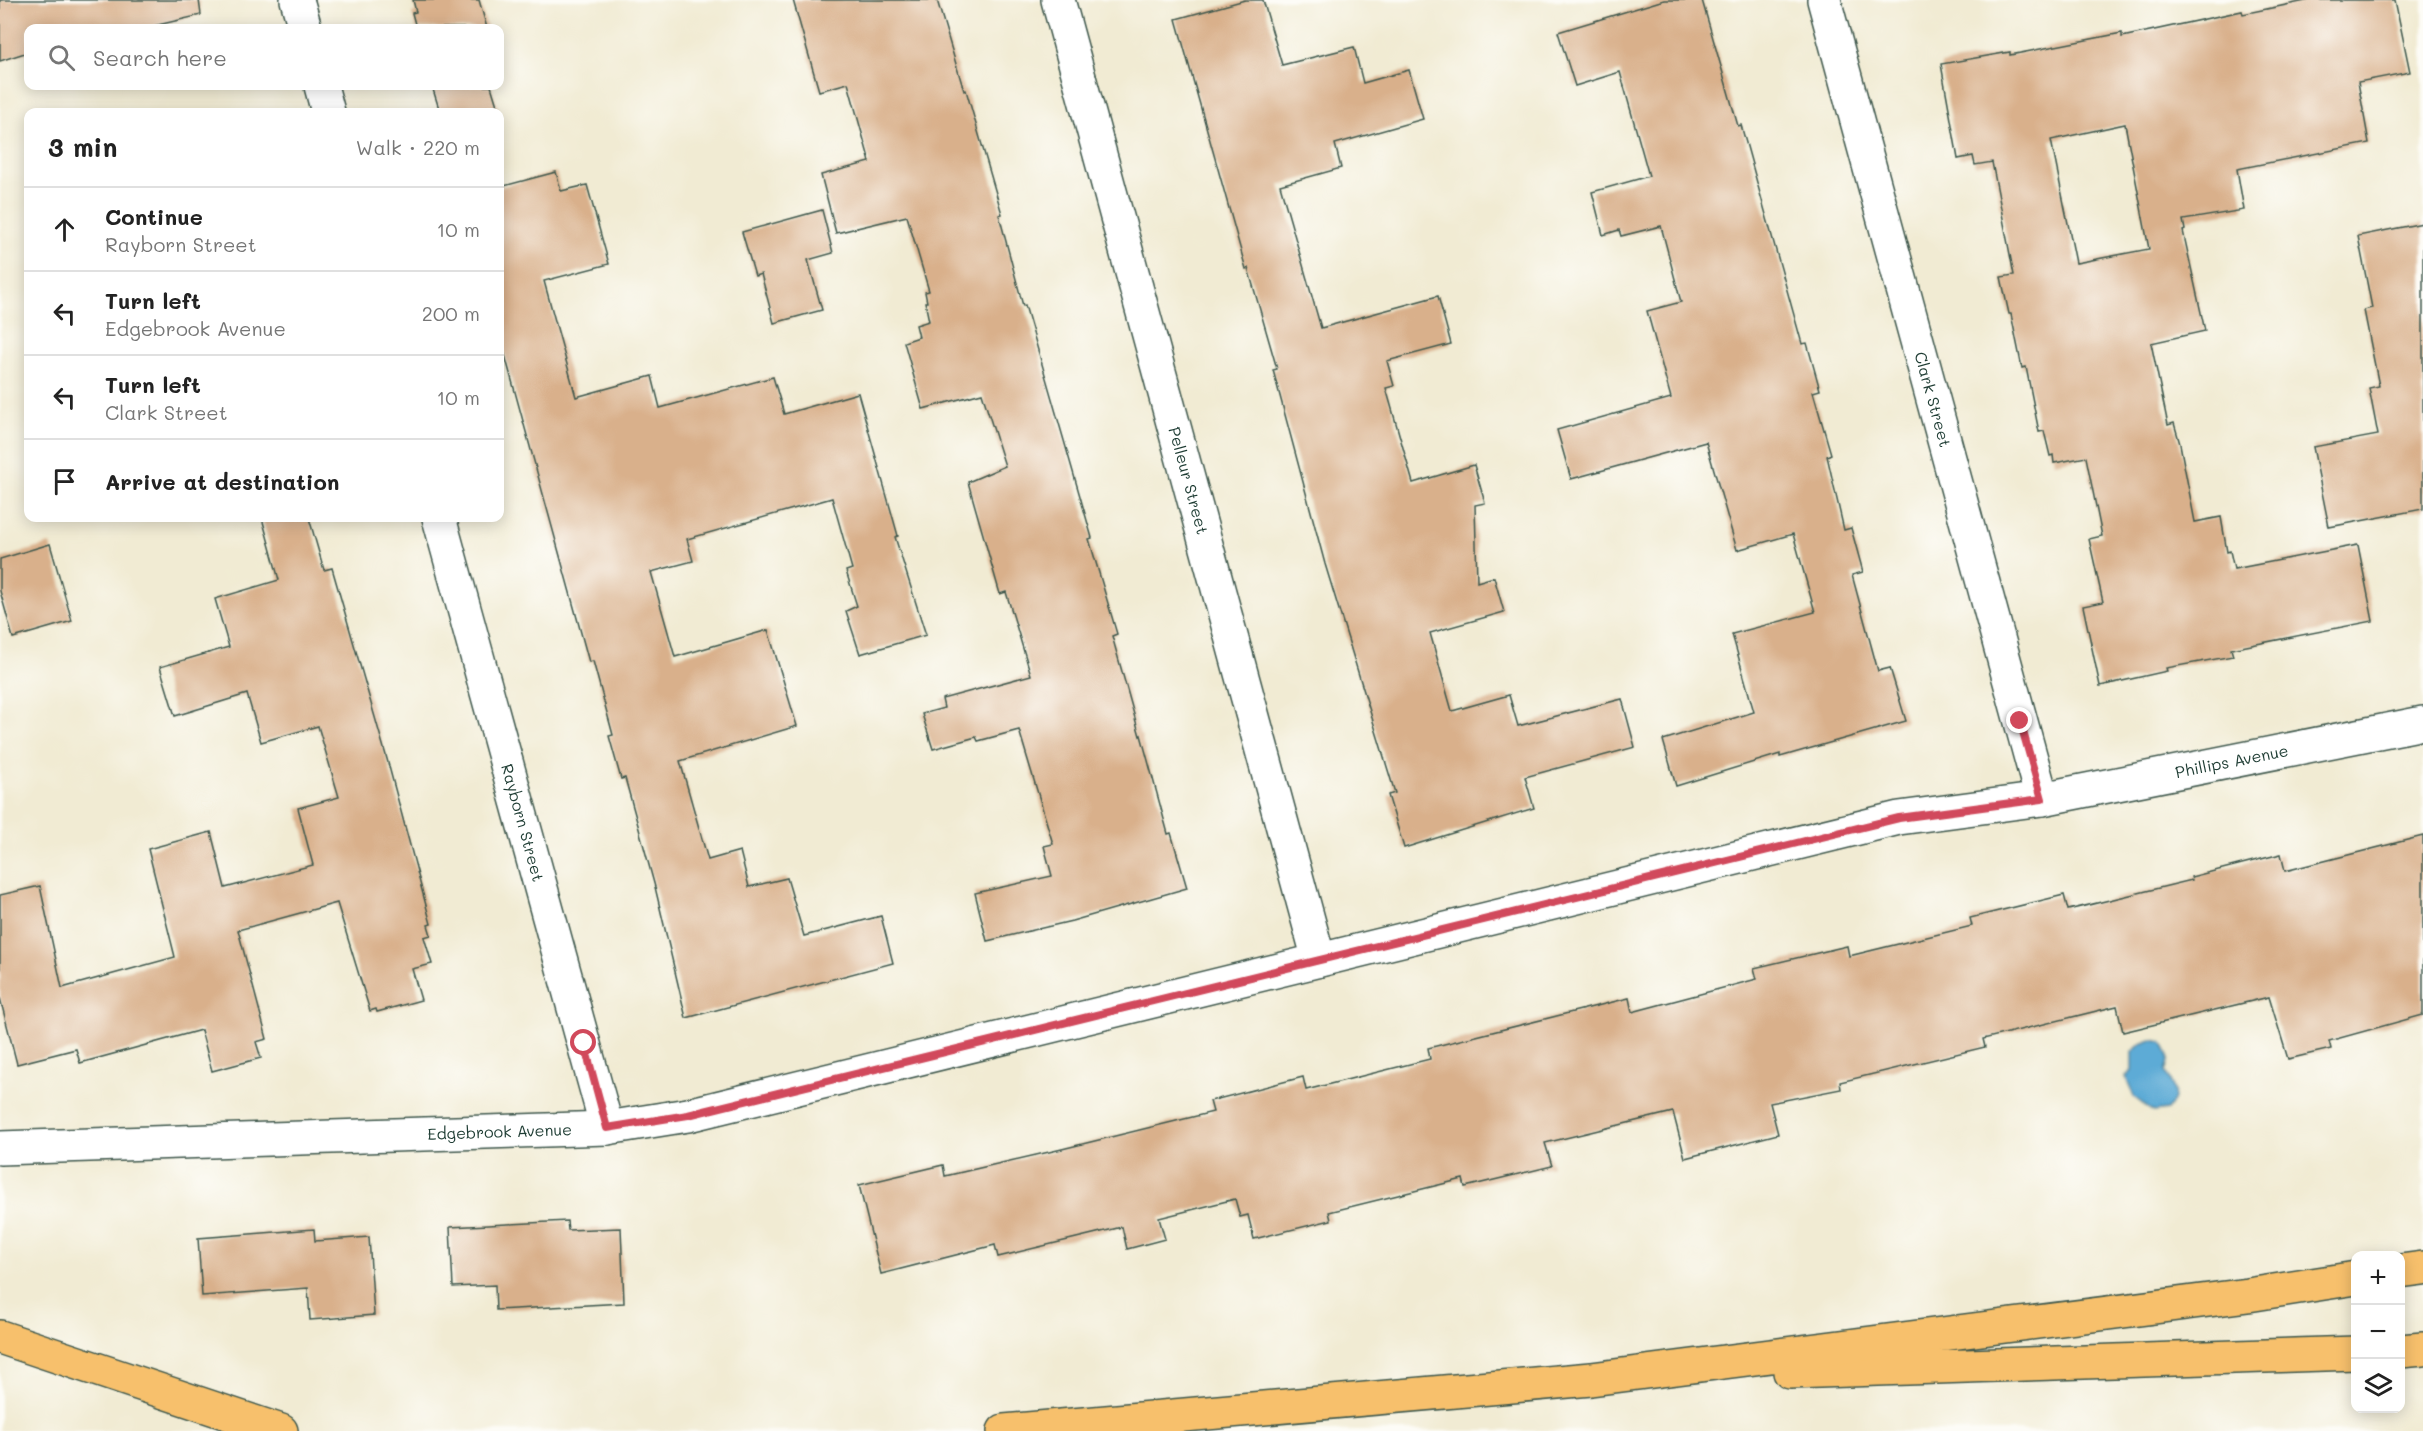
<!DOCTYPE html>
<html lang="en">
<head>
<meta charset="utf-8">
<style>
	body { margin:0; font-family:Mali,sans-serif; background:#f6f6f6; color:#222 }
	.controls { position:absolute; right:18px; bottom:18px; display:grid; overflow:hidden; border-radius:12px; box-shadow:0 3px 15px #0003 }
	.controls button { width:54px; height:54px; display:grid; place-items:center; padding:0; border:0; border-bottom:2px solid #e0e0e0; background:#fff; color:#222; font:30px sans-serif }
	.stop { position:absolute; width:18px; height:18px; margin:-14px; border:4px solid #d1495b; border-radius:50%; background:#fff }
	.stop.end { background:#d1495b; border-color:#fff; box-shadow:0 2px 6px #0008 }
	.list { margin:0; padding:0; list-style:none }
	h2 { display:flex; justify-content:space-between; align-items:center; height:78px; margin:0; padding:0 24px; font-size:26px }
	h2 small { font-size:20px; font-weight:400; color:#767676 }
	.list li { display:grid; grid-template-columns:39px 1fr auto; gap:18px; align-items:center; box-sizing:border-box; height:84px; padding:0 24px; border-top:2px solid #e0e0e0 }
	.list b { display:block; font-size:22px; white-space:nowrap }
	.list p { margin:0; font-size:20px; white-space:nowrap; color:#767676 }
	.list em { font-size:20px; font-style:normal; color:#767676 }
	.icon { flex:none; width:33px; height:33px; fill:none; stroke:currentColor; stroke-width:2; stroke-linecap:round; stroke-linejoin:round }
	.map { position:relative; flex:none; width:2423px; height:1431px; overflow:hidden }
	.search { position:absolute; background:#fff; box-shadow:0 3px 15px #0003; left:24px; top:24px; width:480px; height:66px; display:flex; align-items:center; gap:15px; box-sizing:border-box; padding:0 21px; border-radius:12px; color:#767676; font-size:22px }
	.panel { position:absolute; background:#fff; box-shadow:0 3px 15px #0003; left:24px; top:108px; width:480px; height:414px; border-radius:12px }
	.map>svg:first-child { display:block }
</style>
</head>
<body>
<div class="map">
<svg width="2423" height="1431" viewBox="0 0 2423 1431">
	<rect width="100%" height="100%" fill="#fdfcf7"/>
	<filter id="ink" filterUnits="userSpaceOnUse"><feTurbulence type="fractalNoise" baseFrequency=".0167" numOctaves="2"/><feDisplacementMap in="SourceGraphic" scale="12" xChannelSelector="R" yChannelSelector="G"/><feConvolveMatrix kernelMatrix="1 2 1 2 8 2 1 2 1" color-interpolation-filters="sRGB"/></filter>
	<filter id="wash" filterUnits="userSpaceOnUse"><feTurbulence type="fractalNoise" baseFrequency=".008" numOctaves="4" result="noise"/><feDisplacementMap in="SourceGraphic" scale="24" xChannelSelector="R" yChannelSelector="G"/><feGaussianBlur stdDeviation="1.35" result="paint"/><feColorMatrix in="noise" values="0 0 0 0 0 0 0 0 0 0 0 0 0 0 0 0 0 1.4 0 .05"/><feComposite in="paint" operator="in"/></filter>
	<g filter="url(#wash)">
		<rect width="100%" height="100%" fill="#f1ebd3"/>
		<path fill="#5dabd6" stroke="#3e7485" stroke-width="1.5" d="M 2152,1040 L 2162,1042 C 2170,1053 2170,1059 2165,1072 C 2174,1088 2180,1094 2167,1110 L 2153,1112 L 2134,1097 L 2126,1077 L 2132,1071 L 2132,1052 L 2141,1044 Z"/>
		<g id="blocks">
			<g fill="#d9b08b" fill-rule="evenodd">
				<path d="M 0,0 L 199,0 L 201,15 L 145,28 L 28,28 L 28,52 L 0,61 Z"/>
				<path d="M 413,0 L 479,0 L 487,28 L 416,28 L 412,13 L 416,12 Z"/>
				<path d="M 793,0 L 937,0 L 964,91 L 966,90 L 1002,214 L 999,215 L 1023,306 L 1025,305 L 1092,538 L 1089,539 L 1117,634 L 1112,636 L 1140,736 L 1141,735 L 1168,834 L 1171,833 L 1187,888 L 1072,921 L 987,941 L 975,893 L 1052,876 L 1044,846 L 1053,844 L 1019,730 L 978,741 L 976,737 L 933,749 L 922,714 L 944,708 L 942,699 L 1031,675 L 1006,592 L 1000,594 L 968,482 L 1005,466 L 982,393 L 923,409 L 904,342 L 919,337 L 916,325 L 929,321 L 925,302 L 927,302 L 925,292 L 929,291 L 907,216 L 836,233 L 821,175 L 870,162 L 848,83 L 819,91 Z"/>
				<path d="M 1245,0 L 1263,0 L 1282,65 L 1354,47 L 1363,83 L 1409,70 L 1423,119 L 1335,144 L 1341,168 L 1280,185 L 1321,328 L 1438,296 L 1451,344 L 1387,361 L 1394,386 L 1386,388 L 1413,483 L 1474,465 L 1485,503 L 1475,505 L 1477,582 L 1494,577 L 1504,612 L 1430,633 L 1452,711 L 1509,695 L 1518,726 L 1622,699 L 1635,747 L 1525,777 L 1534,808 L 1404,848 L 1388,795 L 1395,793 L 1325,564 L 1273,370 L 1277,369 L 1248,268 L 1246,269 L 1176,19 Z"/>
				<path d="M 1664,0 L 1702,0 L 1738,126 L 1741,125 L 1802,344 L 1807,343 L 1820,390 L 1813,392 L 1831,454 L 1827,456 L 1844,530 L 1851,528 L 1863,572 L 1852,575 L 1878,671 L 1890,668 L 1906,721 L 1780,757 L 1780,754 L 1676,786 L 1663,740 L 1754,712 L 1732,634 L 1815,612 L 1793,534 L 1737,550 L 1706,442 L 1571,479 L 1557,430 L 1671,398 L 1647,311 L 1681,302 L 1661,226 L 1621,236 L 1619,230 L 1603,235 L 1592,192 L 1649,176 L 1620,72 L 1575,86 L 1558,32 Z"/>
				<path d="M 2310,0 L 2395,0 L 2410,72 L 2358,82 L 2369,143 L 2237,169 L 2244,210 L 2183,220 L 2185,230 L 2183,231 L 2205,331 L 2151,343 L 2168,425 L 2174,423 L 2180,444 L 2195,522 L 2221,517 L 2227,552 L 2230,551 L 2234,569 L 2358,545 L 2373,621 L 2231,649 L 2233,656 L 2166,668 L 2167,671 L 2100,686 L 2083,606 L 2103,602 L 2089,539 L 2102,536 L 2086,457 L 2054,463 L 2053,455 L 2050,456 L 2044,431 L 2039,432 L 2026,367 L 2022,368 L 2011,314 L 2009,314 L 2001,277 L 2014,275 L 1992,162 L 1975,165 L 1973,156 L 1958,159 L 1941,64 L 2010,52 L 2010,55 L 2122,33 L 2122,37 L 2242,11 L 2243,14 ZM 2125,124 L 2149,249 L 2076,263 L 2051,140 Z"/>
				<path d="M 432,86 L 491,86 L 499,112 L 440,112 Z"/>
				<path d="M 556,172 L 561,191 L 587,185 L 609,264 L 544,281 L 576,397 L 652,376 L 660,408 L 773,377 L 784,414 L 858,393 L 898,536 L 895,537 L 926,635 L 860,654 L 846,611 L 857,606 L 846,571 L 852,569 L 832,498 L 687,539 L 693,561 L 651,572 L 675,657 L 768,630 L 797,726 L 680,761 L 708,860 L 740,851 L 749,887 L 787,878 L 804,936 L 881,916 L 893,963 L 686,1018 L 655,887 L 625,778 L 621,779 L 609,736 L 613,735 L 593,661 L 589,662 L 500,337 L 500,187 Z"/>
				<path d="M 822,210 L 833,253 L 808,260 L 822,310 L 774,323 L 761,274 L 755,276 L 742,232 Z"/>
				<path d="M 2423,223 L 2423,509 L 2329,527 L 2313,447 L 2378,435 L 2369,388 L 2379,386 L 2364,310 L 2372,308 L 2358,236 Z"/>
				<path d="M 262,518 L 309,518 L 324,570 L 332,568 L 387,759 L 431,924 L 428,925 L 431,935 L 424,937 L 432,964 L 412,969 L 421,1000 L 377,1012 L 376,1009 L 370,1011 L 337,903 L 238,930 L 267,1039 L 256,1042 L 261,1058 L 212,1071 L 201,1030 L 80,1063 L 76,1049 L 17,1064 L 0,998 L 0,895 L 40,886 L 62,988 L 175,957 L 148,849 L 211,832 L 225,888 L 313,865 L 298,808 L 339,797 L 318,726 L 261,742 L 247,694 L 175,716 L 160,667 L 229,647 L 215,599 L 279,580 Z"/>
				<path d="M 50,544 L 72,621 L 13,638 L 0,591 L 0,559 Z"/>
				<path d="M 2423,836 L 2423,1015 L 2329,1041 L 2331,1049 L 2288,1059 L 2269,997 L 2123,1032 L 2117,1006 L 1983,1039 L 1985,1047 L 1840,1082 L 1841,1089 L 1770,1103 L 1778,1134 L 1685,1158 L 1673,1112 L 1545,1143 L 1552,1166 L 1465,1187 L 1463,1179 L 1329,1212 L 1331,1220 L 1254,1239 L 1248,1215 L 1240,1217 L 1235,1199 L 1159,1218 L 1165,1239 L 1127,1249 L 1122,1227 L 998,1257 L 995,1245 L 881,1274 L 859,1185 L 943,1165 L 945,1176 L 1062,1149 L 1213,1112 L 1210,1101 L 1303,1077 L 1306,1090 L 1430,1059 L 1428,1048 L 1629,998 L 1632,1012 L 1757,979 L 1754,968 L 1847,946 L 1849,956 L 1972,926 L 1970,918 L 2064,895 L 2068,910 L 2192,880 L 2191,877 L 2281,854 L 2285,871 Z"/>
				<path d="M 567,1221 L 568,1230 L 621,1228 L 624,1303 L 496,1310 L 495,1285 L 453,1287 L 450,1227 Z"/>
				<path d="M 314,1229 L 315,1241 L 369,1237 L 374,1315 L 310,1320 L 308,1288 L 202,1296 L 198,1238 Z"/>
			</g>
		</g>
	</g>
	<g filter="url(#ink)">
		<use href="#blocks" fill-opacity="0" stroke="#3e574c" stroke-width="1.5"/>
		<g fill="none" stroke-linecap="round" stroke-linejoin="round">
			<g stroke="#3e574c" stroke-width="36">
				<g id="street">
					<path d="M 297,0 L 305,28"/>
					<path id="s1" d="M 1058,0 L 1319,960"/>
					<path id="s2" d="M 1824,0 L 2042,799"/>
					<path d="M 321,86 L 328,112"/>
					<path id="s3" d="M 439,518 L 607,1128"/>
					<path id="s4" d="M 0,1148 L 607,1128 L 688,1115 L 1899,818 L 2042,799 L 2423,723"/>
				</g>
			</g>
			<g stroke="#3e574c" stroke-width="36">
				<g id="highway">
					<path d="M 2400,1271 L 2423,1268"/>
					<path d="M 0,1337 L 281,1431"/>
					<path d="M 2400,1351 L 2423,1349"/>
					<path d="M 1790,1372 L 2356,1353"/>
					<path d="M 1004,1431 L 1591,1379 L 2248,1295 L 2356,1278"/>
				</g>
			</g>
			<use href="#street" stroke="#fff" stroke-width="33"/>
			<use href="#highway" stroke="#f7c06c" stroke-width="33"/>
		</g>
	</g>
	<g fill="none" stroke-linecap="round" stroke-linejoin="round" filter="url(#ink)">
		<path stroke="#d1495b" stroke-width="8" d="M 584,1043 L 607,1128 L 688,1115 L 1899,818 L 2042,799 L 2020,721"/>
	</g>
	<g text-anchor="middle" stroke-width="4.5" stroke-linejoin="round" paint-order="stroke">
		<g font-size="16" fill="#1f3d34" stroke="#fdfcf7">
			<text dy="6" stroke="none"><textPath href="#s2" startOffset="414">Clark Street</textPath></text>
			<text dy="6" stroke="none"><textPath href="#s1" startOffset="498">Pelleur Street</textPath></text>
			<text dy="6" stroke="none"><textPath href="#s4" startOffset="2274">Phillips Avenue</textPath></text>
			<text dy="6" stroke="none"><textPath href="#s3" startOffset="316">Rayborn Street</textPath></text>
			<text dy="6" stroke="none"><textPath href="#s4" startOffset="500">Edgebrook Avenue</textPath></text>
		</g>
	</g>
</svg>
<div class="controls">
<button>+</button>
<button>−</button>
<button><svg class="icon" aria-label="layers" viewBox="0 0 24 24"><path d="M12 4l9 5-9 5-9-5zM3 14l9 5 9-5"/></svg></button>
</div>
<div class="stop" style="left:584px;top:1043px"></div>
<div class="stop end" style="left:2020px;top:721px"></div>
<div class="search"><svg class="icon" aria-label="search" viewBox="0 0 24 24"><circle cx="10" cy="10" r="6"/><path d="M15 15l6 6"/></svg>Search here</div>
<section class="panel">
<h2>3 min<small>Walk · 220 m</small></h2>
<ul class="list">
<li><svg class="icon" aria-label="ahead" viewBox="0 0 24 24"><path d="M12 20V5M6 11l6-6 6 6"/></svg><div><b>Continue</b><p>Rayborn Street</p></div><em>10 m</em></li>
<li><svg class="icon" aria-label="left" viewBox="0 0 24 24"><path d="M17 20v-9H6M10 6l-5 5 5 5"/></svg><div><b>Turn left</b><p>Edgebrook Avenue</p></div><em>200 m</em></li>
<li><svg class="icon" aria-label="left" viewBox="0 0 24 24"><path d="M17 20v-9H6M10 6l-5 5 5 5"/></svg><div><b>Turn left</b><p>Clark Street</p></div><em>10 m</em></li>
<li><svg class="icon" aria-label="arrive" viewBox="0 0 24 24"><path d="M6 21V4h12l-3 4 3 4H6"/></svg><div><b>Arrive at destination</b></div></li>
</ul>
</section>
</div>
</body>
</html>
